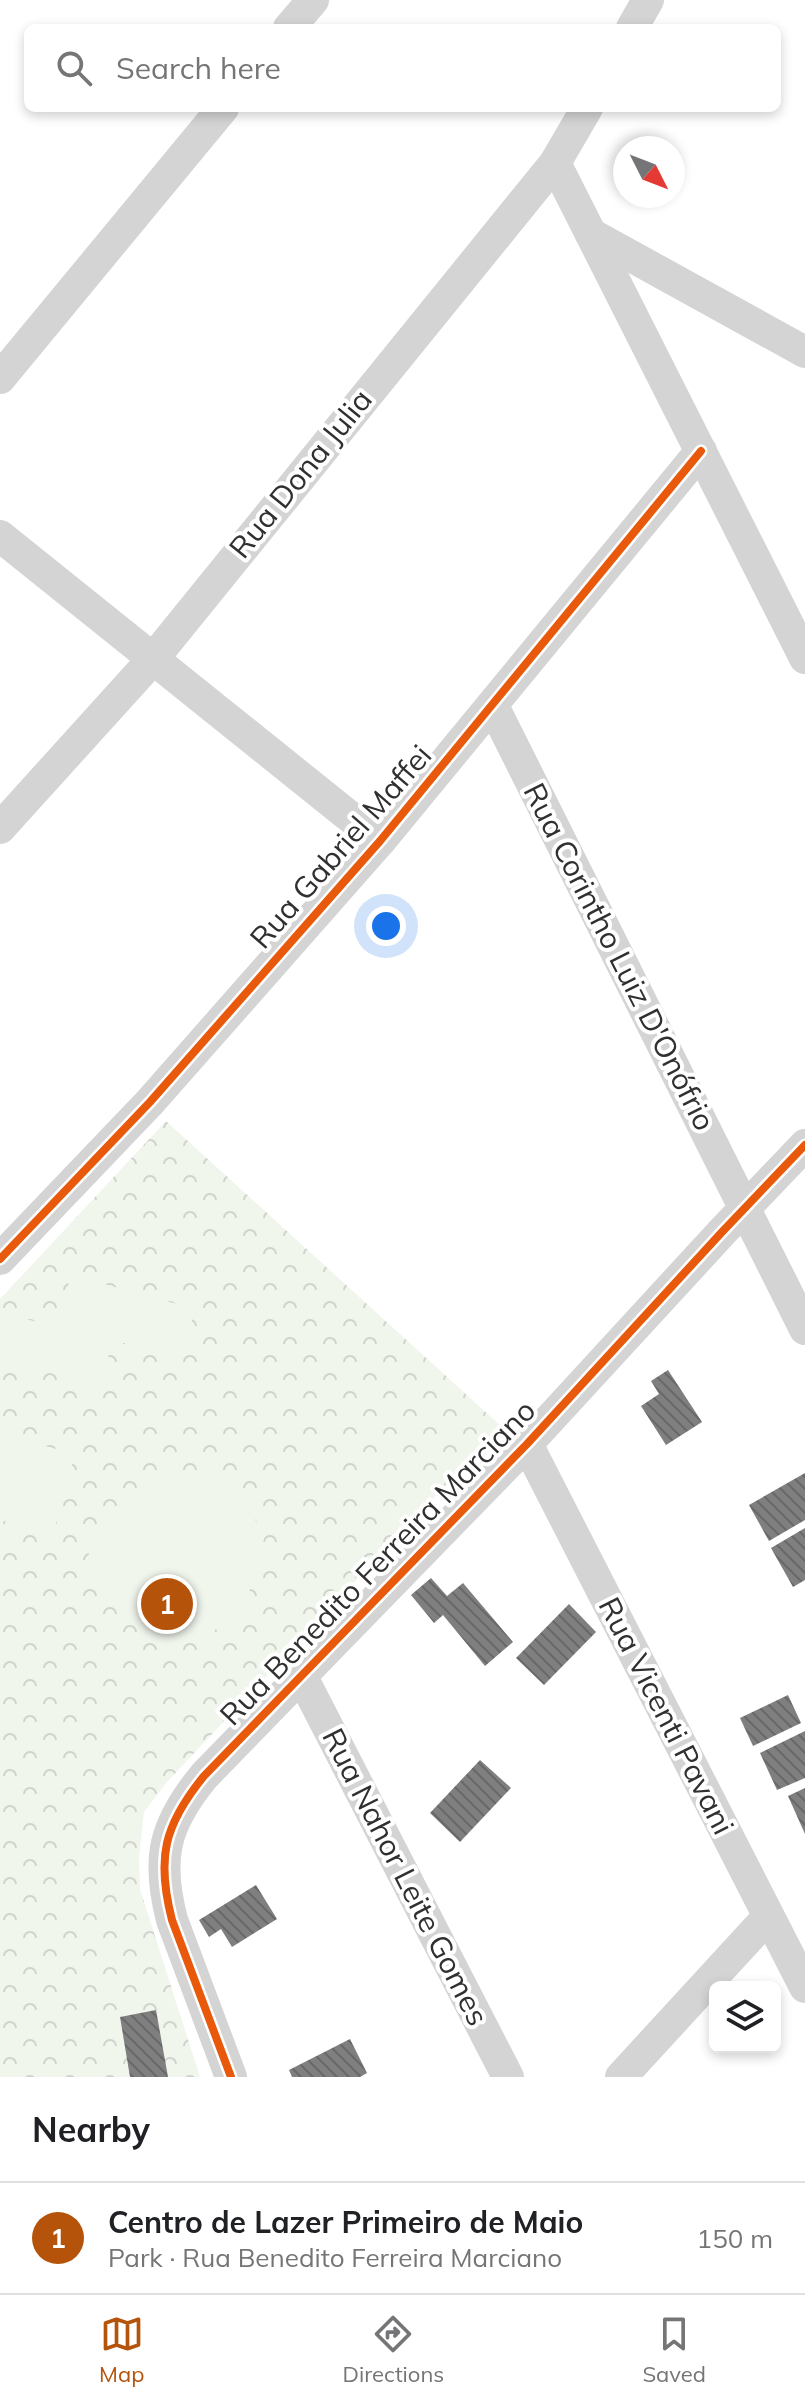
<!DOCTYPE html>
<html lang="en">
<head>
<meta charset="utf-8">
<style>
	body { margin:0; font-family:Mulish,sans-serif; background:#f6f6f6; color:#202124 }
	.controls { position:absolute; right:24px; bottom:24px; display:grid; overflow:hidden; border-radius:12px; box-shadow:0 4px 12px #0003 }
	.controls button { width:72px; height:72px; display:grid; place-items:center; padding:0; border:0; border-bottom:2px solid #e0e0e0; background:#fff; color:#202124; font:40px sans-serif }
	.compass { position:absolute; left:613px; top:136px; width:72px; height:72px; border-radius:50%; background:#fff; box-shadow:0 4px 12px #0003; rotate:132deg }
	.you { position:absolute; left:386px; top:926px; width:28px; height:28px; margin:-20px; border:6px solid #fff; border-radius:50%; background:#1a73e8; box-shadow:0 0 0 12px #1a73e833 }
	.badge { display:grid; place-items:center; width:52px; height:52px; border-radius:50%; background:#b45309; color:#fff; font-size:26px; font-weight:700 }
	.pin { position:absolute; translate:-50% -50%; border:4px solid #fff; box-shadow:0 2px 8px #0006 }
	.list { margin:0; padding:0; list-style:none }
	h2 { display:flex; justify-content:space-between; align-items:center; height:104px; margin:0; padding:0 32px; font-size:34px }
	h2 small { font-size:26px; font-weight:400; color:#757577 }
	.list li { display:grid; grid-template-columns:52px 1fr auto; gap:24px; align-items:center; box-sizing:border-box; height:112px; padding:0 32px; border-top:2px solid #e0e0e0 }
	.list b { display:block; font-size:30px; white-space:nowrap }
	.list p { margin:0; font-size:26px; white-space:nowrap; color:#757577 }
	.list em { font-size:26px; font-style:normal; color:#757577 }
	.icon { flex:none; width:44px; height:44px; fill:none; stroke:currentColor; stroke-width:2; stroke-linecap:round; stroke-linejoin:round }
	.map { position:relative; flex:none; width:805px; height:2077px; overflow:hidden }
	.search { position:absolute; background:#fff; box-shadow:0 4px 12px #0003; left:24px; right:24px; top:24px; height:88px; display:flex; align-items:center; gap:20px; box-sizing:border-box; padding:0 28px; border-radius:12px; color:#757577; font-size:30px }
	.sheet { height:216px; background:#fff }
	nav { display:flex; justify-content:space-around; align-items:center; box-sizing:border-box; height:112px; border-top:2px solid #e0e0e0; background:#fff; font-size:22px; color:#757577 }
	nav a { display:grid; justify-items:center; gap:4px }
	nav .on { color:#b45309 }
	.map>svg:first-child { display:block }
</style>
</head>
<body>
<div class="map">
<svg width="805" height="2077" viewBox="0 0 805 2077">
	<defs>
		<pattern id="forest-crowns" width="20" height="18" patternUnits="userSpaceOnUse" patternTransform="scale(2)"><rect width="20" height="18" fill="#f1f6ed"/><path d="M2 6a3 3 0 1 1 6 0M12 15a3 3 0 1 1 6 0" fill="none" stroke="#cfd3cc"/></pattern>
		<pattern id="building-back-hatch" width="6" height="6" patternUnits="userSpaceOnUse" patternTransform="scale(2)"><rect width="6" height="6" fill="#7f7f7f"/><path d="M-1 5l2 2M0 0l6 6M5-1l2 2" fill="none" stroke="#686868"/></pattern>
	</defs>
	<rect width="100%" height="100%" fill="#fff"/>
	<path fill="url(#forest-crowns)" d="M 166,1121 L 501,1426 L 167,1782 L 144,1812 L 139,1857 L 140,1889 L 200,2077 L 0,2077 L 0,1299 Z"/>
	<g fill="#f1f6ed">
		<path d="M 71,1275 L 195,1309 L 182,1359 L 113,1340 L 100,1386 L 0,1360 L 0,1339 L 7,1314 L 56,1327 Z"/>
		<path d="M 0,1434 L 75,1454 L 53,1534 L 0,1520 Z"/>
		<path d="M 180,1470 L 212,1472 L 231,1487 L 249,1507 L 264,1538 L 256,1577 L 238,1614 L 209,1634 L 184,1642 L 154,1640 L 127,1620 L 102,1596 L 87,1559 C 91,1549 94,1538 99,1530 C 118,1503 152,1485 180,1470 Z"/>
	</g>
	<g fill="url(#building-back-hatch)">
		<path d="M 668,1370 L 702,1422 L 666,1445 L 641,1406 L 659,1394 L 651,1381 Z"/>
		<path d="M 805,1473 L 805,1520 L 769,1541 L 749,1505 Z"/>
		<path d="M 805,1528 L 805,1580 L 793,1587 L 771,1548 Z"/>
		<path d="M 431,1578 L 447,1596 L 463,1583 L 513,1642 L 485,1666 L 443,1615 L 434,1623 L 411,1595 Z"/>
		<path d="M 569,1604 L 596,1632 L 544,1685 L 516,1658 Z"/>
		<path d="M 788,1695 L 801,1723 L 753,1746 L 740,1718 Z"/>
		<path d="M 805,1731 L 805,1778 L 777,1790 L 760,1753 Z"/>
		<path d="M 480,1760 L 511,1788 L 460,1842 L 430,1813 Z"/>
		<path d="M 805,1788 L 805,1834 L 788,1796 Z"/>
		<path d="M 256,1885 L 277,1919 L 232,1947 L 221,1929 L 209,1937 L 199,1920 Z"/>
		<path d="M 156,2010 L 168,2077 L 130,2077 L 120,2017 Z"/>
		<path d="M 350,2039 L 367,2073 L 360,2077 L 292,2077 L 289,2070 Z"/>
	</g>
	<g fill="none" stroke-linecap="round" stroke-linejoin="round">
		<g stroke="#d4d4d4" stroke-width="32">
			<path d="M 289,28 L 313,0"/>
			<path d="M 632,28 L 648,0"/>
			<path d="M 555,163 L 805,658"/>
			<path d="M 591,234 L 805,352"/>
			<path d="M 0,378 L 223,108"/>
			<path d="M 0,536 L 380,841"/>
			<path d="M 493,706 L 805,1329"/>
			<path d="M 0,828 L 153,659 L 555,163 L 587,108"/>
			<path d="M 0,1259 L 150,1102 L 380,841 L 701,451"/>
			<path d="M 527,1444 L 805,1987"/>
			<path d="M 302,1677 L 508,2077"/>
			<path d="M 231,2077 L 172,1920 C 156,1858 164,1825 204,1776 L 527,1444 L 722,1232 L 805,1145"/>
			<path d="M 621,2077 L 768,1917"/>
		</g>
		<g stroke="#fff" stroke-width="13">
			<g id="cycleway">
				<path d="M 0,1259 L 150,1102 L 380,841 L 701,451"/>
				<path d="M 231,2077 L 172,1920 C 156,1858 164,1825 204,1776 L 527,1444 L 722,1232 L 805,1145"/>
			</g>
		</g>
		<use href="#cycleway" stroke="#e8590c" stroke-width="8"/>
	</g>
	<g text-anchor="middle" stroke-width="8" stroke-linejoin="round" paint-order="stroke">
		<g font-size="30" fill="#303030" stroke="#fff">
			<text transform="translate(301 474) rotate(-51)" y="10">Rua Dona Julia</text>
			<text transform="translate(341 847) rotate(-49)" y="10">Rua Gabriel Maffei</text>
			<text transform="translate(619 957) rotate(63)" y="10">Rua Corintho Luiz D'Onófrio</text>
			<text transform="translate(378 1563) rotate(-46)" y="10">Rua Benedito Ferreira Marciano</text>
			<text transform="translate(666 1716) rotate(63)" y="10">Rua Vicenti Pavani</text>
			<text transform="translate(405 1877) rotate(63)" y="10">Rua Nahor Leite Gomes</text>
		</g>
	</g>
</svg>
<div class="controls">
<button><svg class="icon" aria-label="layers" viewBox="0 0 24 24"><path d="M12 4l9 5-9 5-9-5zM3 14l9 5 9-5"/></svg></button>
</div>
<svg class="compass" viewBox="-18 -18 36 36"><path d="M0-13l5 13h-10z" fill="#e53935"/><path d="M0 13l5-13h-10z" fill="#757577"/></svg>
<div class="you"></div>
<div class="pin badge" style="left:167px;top:1604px">1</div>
<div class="search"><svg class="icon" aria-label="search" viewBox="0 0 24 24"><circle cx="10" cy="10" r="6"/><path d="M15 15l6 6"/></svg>Search here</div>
</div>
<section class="sheet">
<h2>Nearby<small></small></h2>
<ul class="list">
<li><span class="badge">1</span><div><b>Centro de Lazer Primeiro de Maio</b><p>Park · Rua Benedito Ferreira Marciano</p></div><em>150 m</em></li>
</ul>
</section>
<nav>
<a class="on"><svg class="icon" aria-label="map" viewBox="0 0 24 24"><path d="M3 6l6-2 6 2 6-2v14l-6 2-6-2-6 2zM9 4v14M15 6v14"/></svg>Map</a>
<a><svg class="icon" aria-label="directions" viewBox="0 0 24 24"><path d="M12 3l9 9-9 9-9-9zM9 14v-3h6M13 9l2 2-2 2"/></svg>Directions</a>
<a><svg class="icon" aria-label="saved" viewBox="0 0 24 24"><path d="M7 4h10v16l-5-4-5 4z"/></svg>Saved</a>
</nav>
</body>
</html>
